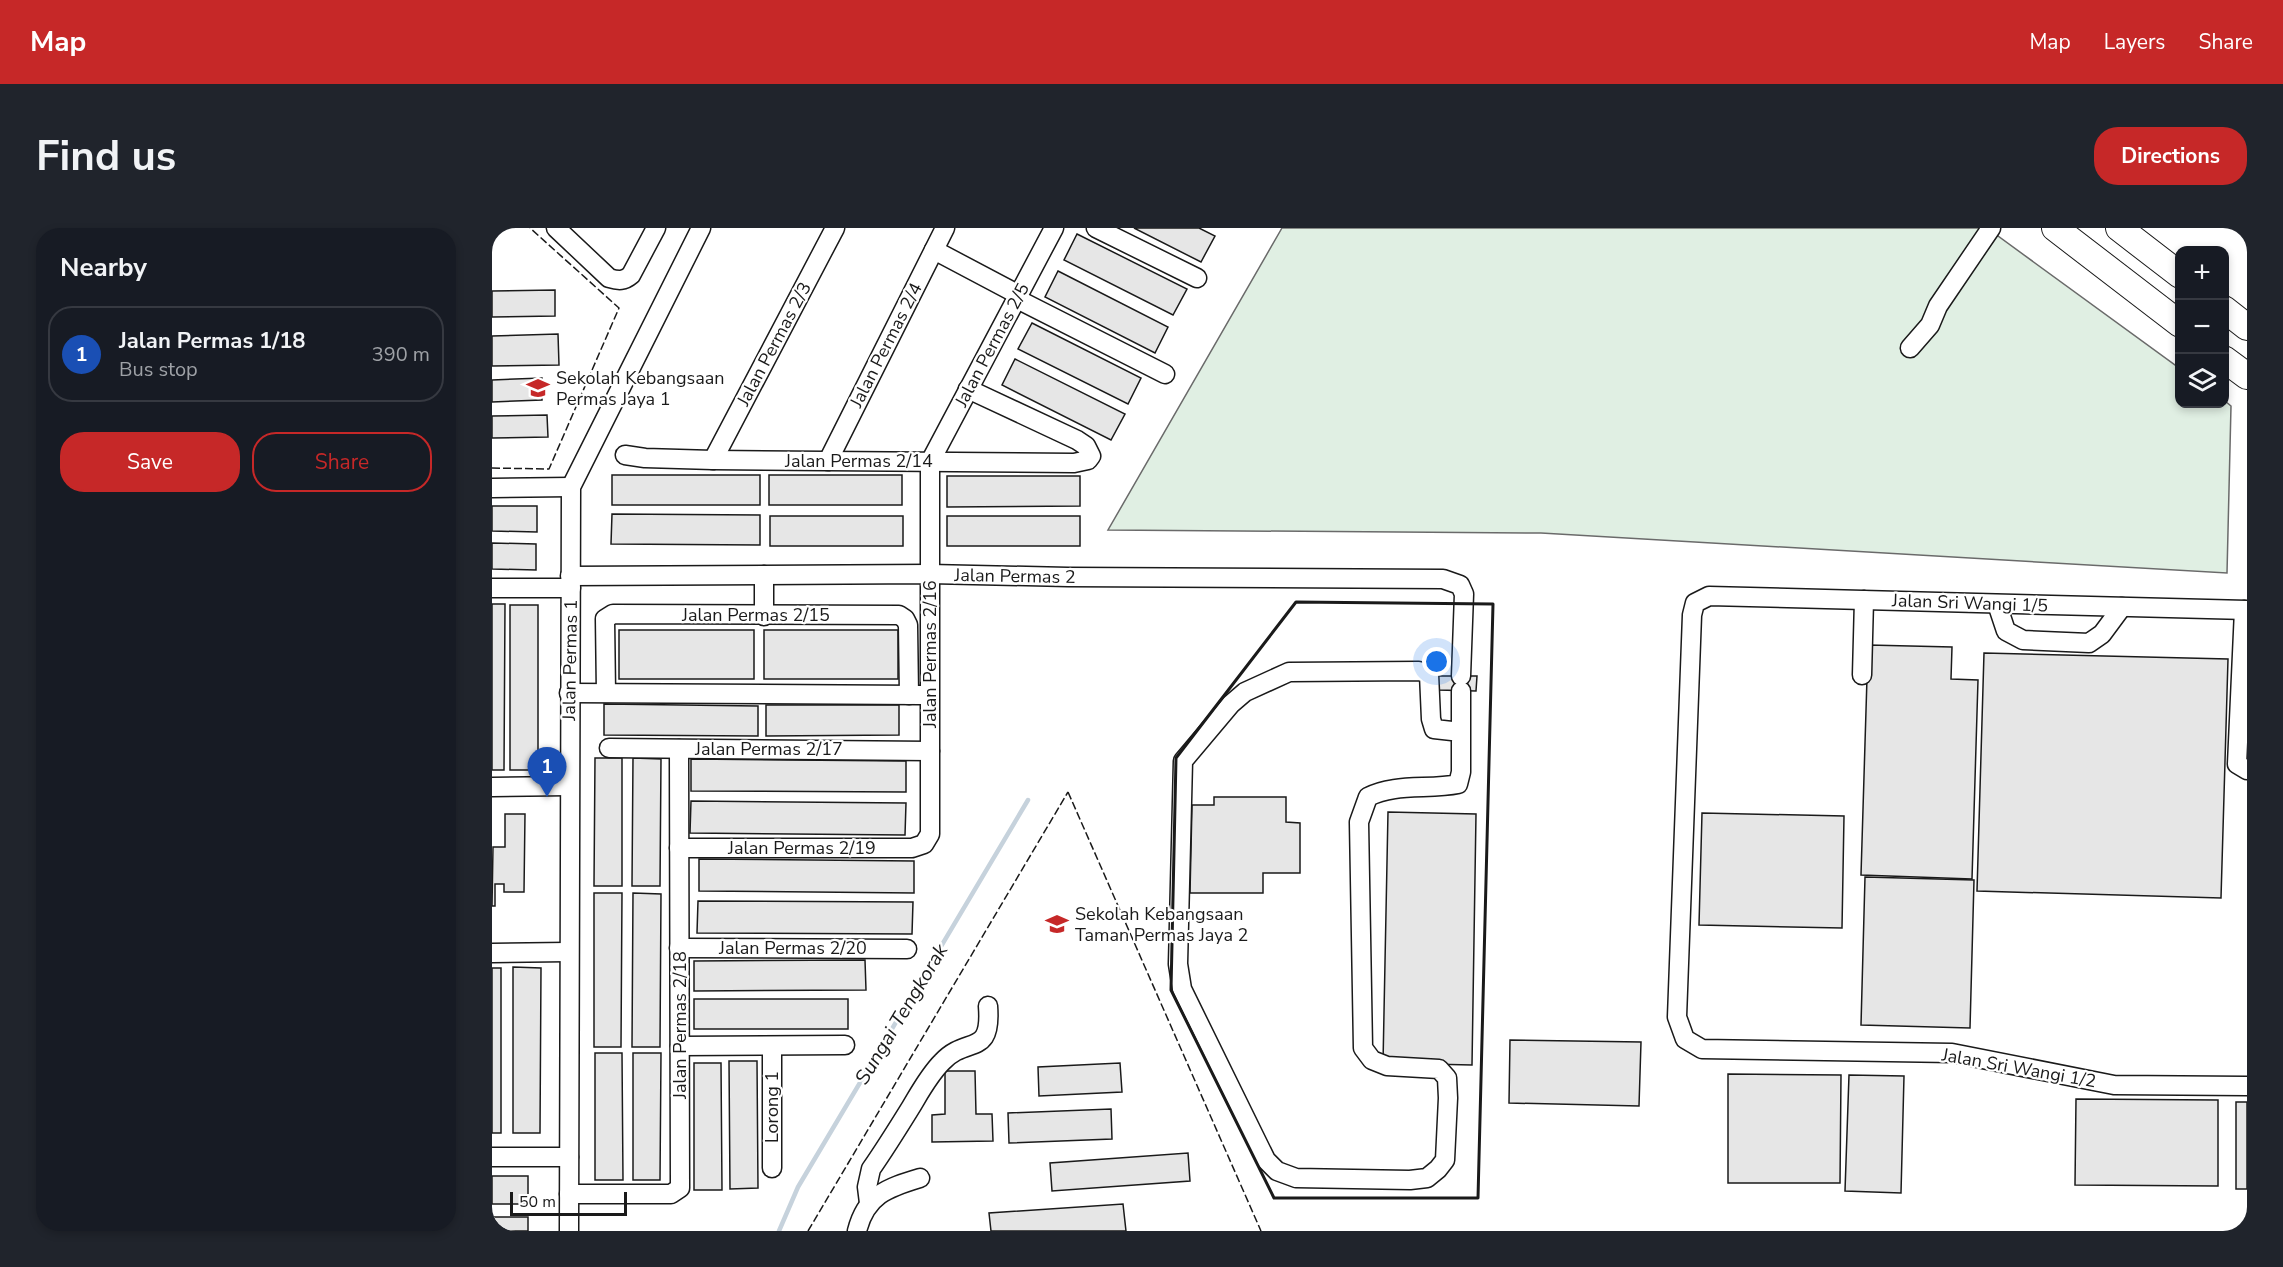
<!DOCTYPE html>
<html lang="en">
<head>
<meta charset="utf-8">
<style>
	body { margin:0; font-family:"Nunito Sans",sans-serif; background:#20242c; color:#f1f3f6 }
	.controls { position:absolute; right:18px; top:18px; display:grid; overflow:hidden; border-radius:12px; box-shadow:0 3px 9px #0003 }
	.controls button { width:54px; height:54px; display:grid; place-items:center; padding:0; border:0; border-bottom:2px solid #363941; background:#171b24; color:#f1f3f6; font:30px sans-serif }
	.scale { position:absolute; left:18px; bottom:15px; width:117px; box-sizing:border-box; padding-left:6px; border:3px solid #1a1a1a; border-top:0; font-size:16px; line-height:21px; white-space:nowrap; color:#1a1a1a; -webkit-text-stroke:4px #fff; paint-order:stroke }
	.you { position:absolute; left:945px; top:434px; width:21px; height:21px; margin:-15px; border:4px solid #fff; border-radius:50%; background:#1a73e8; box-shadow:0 0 0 9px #1a73e833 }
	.badge { display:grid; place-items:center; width:39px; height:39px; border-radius:50%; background:#c62828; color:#fff; font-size:20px; font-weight:700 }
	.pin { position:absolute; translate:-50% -50px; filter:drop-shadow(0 2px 3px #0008) }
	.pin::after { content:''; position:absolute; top:32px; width:21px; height:18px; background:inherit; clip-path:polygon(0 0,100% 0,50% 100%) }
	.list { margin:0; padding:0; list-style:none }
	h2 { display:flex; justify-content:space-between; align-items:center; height:78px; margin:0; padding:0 24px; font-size:26px }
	h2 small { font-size:20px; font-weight:400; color:#9ea1a6 }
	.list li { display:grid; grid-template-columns:39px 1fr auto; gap:18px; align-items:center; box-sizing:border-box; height:96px; margin:0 12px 12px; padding:0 12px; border:2px solid #363941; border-radius:24px }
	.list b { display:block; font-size:22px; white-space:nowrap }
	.list p { margin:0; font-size:20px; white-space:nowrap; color:#9ea1a6 }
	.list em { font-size:20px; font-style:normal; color:#9ea1a6 }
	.actions { display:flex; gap:12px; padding:18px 24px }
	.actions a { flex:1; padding:14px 0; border:2px solid #c62828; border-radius:24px; text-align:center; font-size:21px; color:#c62828 }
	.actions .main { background:#c62828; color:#fff }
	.icon { flex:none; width:33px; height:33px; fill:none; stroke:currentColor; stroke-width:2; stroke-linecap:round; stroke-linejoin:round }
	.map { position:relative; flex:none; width:1755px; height:1003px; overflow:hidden; border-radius:24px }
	header { display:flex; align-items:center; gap:36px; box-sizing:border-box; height:84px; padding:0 30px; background:#c62828; color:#fff }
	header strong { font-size:28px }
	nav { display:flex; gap:33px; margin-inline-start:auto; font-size:21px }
	.intro { display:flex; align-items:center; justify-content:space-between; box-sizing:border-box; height:144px; padding:0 36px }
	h1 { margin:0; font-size:42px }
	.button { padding:15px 27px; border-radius:24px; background:#c62828; color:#fff; font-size:21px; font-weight:700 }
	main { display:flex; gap:36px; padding:0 36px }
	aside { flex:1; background:#171b24; border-radius:24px; box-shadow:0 3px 9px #0003 }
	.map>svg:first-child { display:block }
</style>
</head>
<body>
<header>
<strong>Map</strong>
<nav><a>Map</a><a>Layers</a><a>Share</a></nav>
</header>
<div class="intro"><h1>Find us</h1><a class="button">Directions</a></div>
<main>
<aside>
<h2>Nearby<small></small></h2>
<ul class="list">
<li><span class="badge" style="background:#1a4fb4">1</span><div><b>Jalan Permas 1/18</b><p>Bus stop</p></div><em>390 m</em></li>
</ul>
<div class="actions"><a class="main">Save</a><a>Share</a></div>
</aside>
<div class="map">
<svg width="1755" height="1003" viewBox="0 0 1755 1003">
	<rect width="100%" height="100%" fill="#fff"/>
	<path fill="#e0efe3" stroke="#6a6a6a" stroke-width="1.5" d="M 790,0 L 1495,0 L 1687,140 L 1688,176 L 1732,176 L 1733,173 L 1739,178 L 1735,345 L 1049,305 L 616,302 Z"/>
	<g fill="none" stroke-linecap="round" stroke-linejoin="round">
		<path stroke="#c6d2dc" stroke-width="4.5" d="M 287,1003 L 306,959 L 536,572"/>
	</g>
	<g fill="#e6e6e6" stroke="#1a1a1a" stroke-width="1.5">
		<path d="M 642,0 L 707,0 L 723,8 L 709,34 Z"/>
		<path d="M 585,6 L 695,61 L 681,87 L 572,32 Z"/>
		<path d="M 566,43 L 676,99 L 663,125 L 553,69 Z"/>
		<path d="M 63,62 L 63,88 L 0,89 L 0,63 Z"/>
		<path d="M 540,95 L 649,150 L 636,176 L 526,121 Z"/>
		<path d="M 66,106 L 67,137 L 0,138 L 0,108 Z"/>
		<path d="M 523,131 L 633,186 L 619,212 L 510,157 Z"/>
		<path d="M 50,150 L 50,172 L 0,174 L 0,152 Z"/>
		<path d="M 55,187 L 56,209 L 0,210 L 0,188 Z"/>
		<rect x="120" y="247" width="148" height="30"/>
		<rect x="277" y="247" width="133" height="30"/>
		<path d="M 455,248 L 588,248 L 588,278 L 455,279 Z"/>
		<path d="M 0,278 L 45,278 L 45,304 L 0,303 Z"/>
		<path d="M 120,286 L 268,287 L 268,317 L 119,316 Z"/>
		<rect x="278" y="288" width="133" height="30"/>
		<rect x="455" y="288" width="133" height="30"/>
		<path d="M 0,315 L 44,316 L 44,342 L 0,341 Z"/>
		<path d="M 0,376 L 13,376 L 12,542 L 0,542 Z"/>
		<rect x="18" y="377" width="28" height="165"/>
		<rect x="127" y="402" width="135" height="49"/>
		<rect x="272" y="402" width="134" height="49"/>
		<path d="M 1376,417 L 1460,419 L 1459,451 L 1486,452 L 1480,651 L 1369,647 Z"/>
		<path d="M 1492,425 L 1736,431 L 1729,670 L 1485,663 Z"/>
		<path d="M 946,448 L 985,448 L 984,463 L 946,462 Z"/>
		<path d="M 112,476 L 266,478 L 266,508 L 112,507 Z"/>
		<path d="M 274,477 L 407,477 L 407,507 L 274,508 Z"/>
		<path d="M 103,530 L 130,530 L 130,658 L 102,658 Z"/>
		<path d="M 141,530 L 169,531 L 168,658 L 140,658 Z"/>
		<path d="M 199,531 L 414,533 L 414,564 L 199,563 Z"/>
		<path d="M 722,569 L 794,569 L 794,594 L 808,595 L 808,645 L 771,645 L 771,665 L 698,665 L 700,577 L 722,577 Z"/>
		<path d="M 199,573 L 414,575 L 413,607 L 198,605 Z"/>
		<path d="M 896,584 L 984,586 L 980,837 L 891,835 Z"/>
		<path d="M 1210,585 L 1352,588 L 1350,700 L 1207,697 Z"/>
		<path d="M 13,586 L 33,586 L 32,664 L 12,664 L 12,656 L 3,656 L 3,678 L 0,678 L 1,619 L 13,619 Z"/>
		<path d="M 207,631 L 422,633 L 422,665 L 207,663 Z"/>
		<path d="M 1373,649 L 1482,652 L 1478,800 L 1369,797 Z"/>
		<path d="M 102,665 L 130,665 L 129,819 L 102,819 Z"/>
		<path d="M 141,665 L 169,666 L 168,819 L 140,819 Z"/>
		<path d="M 206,673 L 421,674 L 420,706 L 205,705 Z"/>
		<path d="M 373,732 L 374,762 L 202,763 L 202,733 Z"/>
		<path d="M 21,739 L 49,740 L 48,905 L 21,905 Z"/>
		<rect x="0" y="740" width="9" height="165"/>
		<rect x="202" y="771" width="154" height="30"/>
		<path d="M 1018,812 L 1149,814 L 1147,878 L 1017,875 Z"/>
		<path d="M 103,825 L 130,825 L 131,952 L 103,952 Z"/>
		<path d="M 141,825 L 169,825 L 168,952 L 141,952 Z"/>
		<path d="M 237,833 L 265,833 L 266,960 L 238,961 Z"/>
		<path d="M 202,835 L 229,835 L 230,962 L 202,962 Z"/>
		<path d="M 628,835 L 630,864 L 547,868 L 546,839 Z"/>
		<path d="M 453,843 L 483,843 L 484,886 L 500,886 L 501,913 L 440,914 L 440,887 L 453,886 Z"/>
		<path d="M 1236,846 L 1349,847 L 1348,955 L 1236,955 Z"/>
		<path d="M 1357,847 L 1412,848 L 1409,965 L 1353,963 Z"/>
		<path d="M 1584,871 L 1726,872 L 1726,958 L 1583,957 Z"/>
		<rect x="1744" y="874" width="11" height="87"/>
		<path d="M 619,881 L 620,911 L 517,915 L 516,885 Z"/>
		<path d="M 696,925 L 698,953 L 560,963 L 558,935 Z"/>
		<rect x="0" y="948" width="36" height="28"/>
		<path d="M 631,976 L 634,1003 L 499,1003 L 497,985 Z"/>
		<rect x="0" y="989" width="36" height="14"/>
	</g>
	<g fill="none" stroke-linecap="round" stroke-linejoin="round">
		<g stroke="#1a1a1a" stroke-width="21">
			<g id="minor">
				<path d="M 64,0 L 117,50 C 127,53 132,53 139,47 L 164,0"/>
				<path d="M 604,0 L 705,50"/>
				<path d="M 442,22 L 527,67"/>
				<path d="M 525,71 L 673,146"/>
				<path d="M 1418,120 L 1438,97 L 1446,78 L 1499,0"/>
				<path d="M 133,227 L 153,230 L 221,232 L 582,235 L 596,232 L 599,228 L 594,218 L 585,212 L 476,161"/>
				<path d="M 221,232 L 343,0"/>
				<path d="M 336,233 L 453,0"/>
				<path d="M 0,260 L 79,259"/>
				<path d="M 272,347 L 272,388"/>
				<path d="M 78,348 L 438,346 L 576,349 L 951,351 L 968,357 L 972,366 L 969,448"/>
				<path d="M 0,360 L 79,360"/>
				<path d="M 1505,376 L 1514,403 L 1531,412 L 1597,415 L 1610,406 L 1630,379"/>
				<path d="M 1752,382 L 1745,536 L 1755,542"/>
				<path d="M 1755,382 L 1217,368 L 1203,375 L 1200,387 L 1185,789 L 1193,811 L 1210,821 L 1460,825 L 1622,857 L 1755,858"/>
				<path d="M 1370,447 L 1372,372"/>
				<path d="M 77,465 L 429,467"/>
				<path d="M 114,465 L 113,391 L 121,386 L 407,387 L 413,391 L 416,397 L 417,467"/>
				<path d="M 969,504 L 942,501 L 939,491 L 937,446 L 927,443 L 797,444 L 753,464 L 739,476 L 691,533 L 686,736 L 690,761 L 774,932 L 785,943 L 804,950 L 918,952 L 935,950 L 946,941 L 953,932 L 956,870 L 955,850 L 947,841 L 895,838 L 880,832 L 871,820 L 867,594 L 876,569 C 902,555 937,562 966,556 L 969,544 L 969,463"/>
				<path d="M 117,520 L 438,523"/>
				<path d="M 0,559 L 77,558"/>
				<path d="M 187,620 L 420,620 L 432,616 L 438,606 L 438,234 L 562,0"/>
				<path d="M 187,720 L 415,721"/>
				<path d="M 0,725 L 76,724"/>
				<path d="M 188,818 L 353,817"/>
				<path d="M 280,818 L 280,940"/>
				<path d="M 0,929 L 77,929"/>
				<path d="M 77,966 L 179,966 L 188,960 L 187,521"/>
				<path d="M 377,975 L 375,959 L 379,941 C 393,921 406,900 419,879 C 428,864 437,847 450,834 C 475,807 500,830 496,778"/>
				<path d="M 77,1003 L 79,259 L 209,0"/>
				<path d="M 365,1003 C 374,967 395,960 428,950"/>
			</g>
		</g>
		<g stroke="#1a1a1a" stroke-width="28">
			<g id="highway">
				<path d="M 1563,0 L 1688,96"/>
				<path d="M 1627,0 L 1688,47"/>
				<path d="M 1732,81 L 1755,99"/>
				<path d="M 1732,131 L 1755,148"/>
			</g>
		</g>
		<use href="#minor" stroke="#fff" stroke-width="18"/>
		<use href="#highway" stroke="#fff" stroke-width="26"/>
		<g stroke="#1a1a1a" stroke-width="1.5" stroke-dasharray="8 3" stroke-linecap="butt">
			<path d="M 0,240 L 57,241 L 127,80 L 38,0"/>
			<path d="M 576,564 L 769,1003"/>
			<path d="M 316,1003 L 576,564"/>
		</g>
		<path stroke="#1a1a1a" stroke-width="3" d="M 804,374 L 1001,376 L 986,970 L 782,970 L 679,762 L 684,530 Z"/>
	</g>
	<defs>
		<g id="school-bare" transform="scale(1.8)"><path d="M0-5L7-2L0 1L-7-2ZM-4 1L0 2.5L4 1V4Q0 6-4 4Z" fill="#c62828" stroke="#fff" stroke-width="2.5" paint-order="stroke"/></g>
	</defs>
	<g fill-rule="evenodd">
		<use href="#school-bare" x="46" y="160"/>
		<use href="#school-bare" x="565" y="696"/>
	</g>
	<g text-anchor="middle" stroke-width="4.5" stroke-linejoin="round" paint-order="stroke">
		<g font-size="18" fill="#1a1a1a" stroke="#fff">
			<text transform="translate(282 116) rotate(-62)" y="6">Jalan Permas 2/3</text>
			<text transform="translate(394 117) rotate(-63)" y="6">Jalan Permas 2/4</text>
			<text transform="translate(500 117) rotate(-62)" y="6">Jalan Permas 2/5</text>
			<text x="367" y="239">Jalan Permas 2/14</text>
			<text transform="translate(523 348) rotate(1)" y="6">Jalan Permas 2</text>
			<text transform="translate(1478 375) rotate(2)" y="6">Jalan Sri Wangi 1/5</text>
			<text x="264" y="393">Jalan Permas 2/15</text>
			<text transform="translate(438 426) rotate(-90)" y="6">Jalan Permas 2/16</text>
			<text transform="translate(78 432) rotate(-89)" y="6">Jalan Permas 1</text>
			<text x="277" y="527">Jalan Permas 2/17</text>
			<text x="310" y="626">Jalan Permas 2/19</text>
			<text x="301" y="726">Jalan Permas 2/20</text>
			<text transform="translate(188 797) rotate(-90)" y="6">Jalan Permas 2/18</text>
			<text transform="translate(1527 840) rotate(10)" y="6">Jalan Sri Wangi 1/2</text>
			<text transform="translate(280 879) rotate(-90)" y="6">Lorong 1</text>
		</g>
		<g font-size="18" fill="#1a1a1a" stroke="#fff" text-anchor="start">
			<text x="64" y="156">Sekolah Kebangsaan<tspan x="64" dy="21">Permas Jaya 1</tspan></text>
			<text x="583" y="692">Sekolah Kebangsaan<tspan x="583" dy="21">Taman Permas Jaya 2</tspan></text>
		</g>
		<g font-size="20" font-style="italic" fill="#1a1a1a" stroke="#fff">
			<text transform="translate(409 786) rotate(-59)" y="7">Sungai Tengkorak</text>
		</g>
	</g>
</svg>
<div class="controls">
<button>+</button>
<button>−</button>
<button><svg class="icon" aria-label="layers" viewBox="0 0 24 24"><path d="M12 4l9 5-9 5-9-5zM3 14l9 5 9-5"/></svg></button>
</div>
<div class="scale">50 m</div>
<div class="you"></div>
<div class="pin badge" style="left:55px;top:569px;background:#1a4fb4">1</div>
</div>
</main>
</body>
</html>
